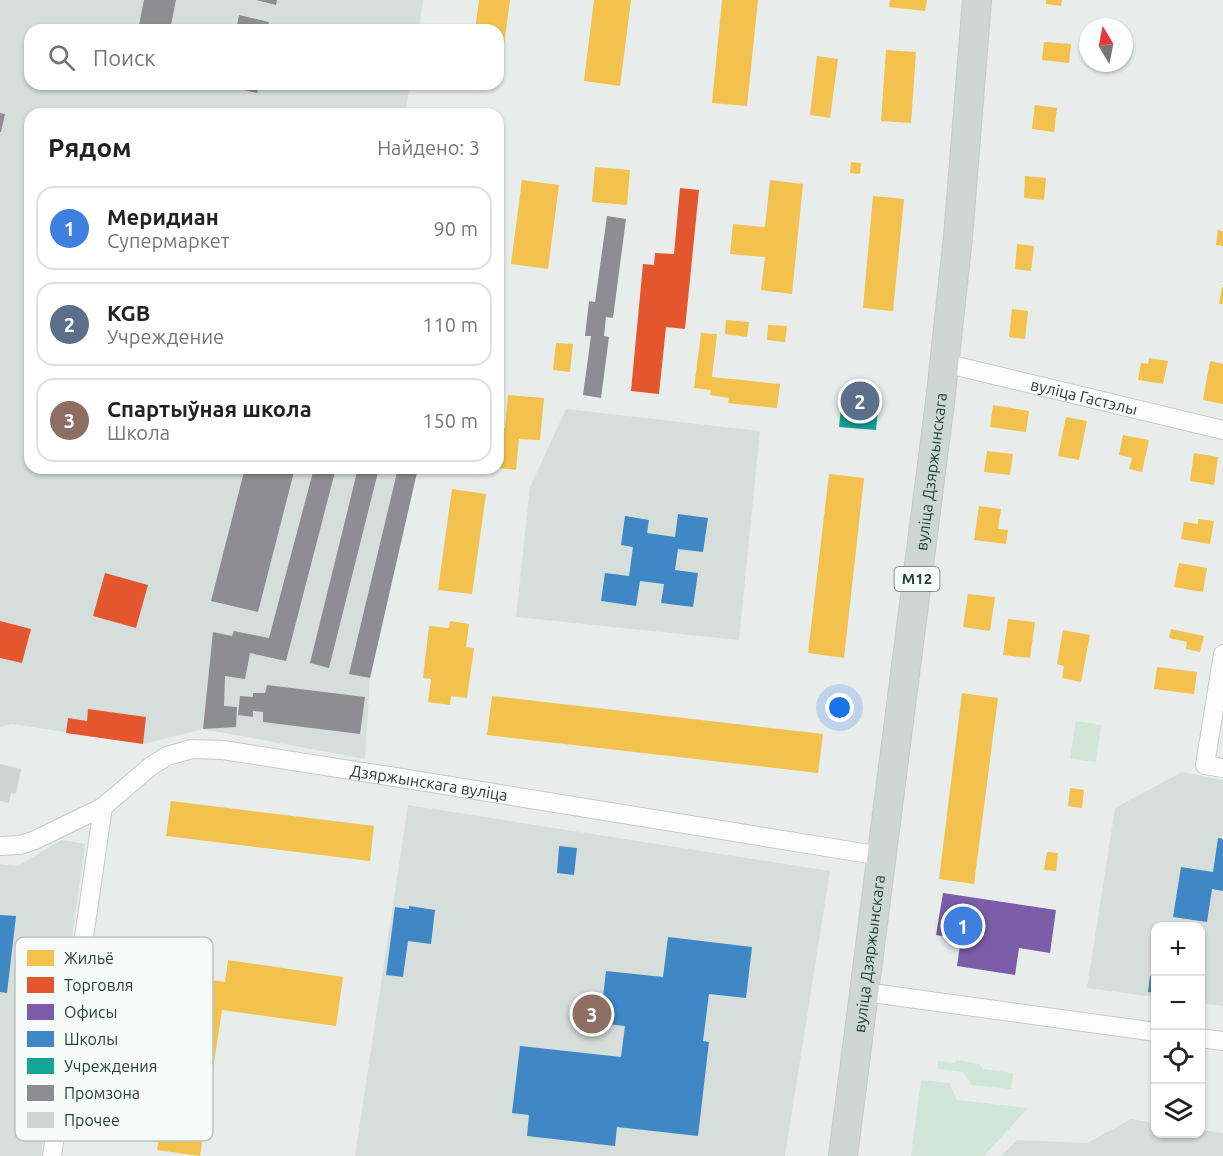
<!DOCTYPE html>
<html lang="ru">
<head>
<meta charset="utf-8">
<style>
	body { margin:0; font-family:Ubuntu,sans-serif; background:#f2f2f2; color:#222 }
	.controls { position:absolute; right:18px; bottom:18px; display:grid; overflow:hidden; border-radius:12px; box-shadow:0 2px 4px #0004 }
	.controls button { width:54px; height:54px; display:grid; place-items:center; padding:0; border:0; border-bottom:2px solid #e0e0e0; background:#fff; color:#222; font:30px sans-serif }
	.compass { position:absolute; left:1079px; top:18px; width:54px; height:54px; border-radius:50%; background:#fff; box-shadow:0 2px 4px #0004; rotate:350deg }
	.you { position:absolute; left:840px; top:708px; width:21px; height:21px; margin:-15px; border:4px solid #fff; border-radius:50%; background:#1a73e8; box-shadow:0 0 0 9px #1a73e833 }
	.badge { display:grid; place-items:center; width:39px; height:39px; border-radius:50%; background:#ea580c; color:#fff; font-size:20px; font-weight:700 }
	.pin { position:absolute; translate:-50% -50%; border:3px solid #fff; box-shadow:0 2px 6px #0006 }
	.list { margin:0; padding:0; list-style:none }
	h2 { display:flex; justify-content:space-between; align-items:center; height:78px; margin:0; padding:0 24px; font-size:26px }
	h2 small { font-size:20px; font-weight:400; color:#767676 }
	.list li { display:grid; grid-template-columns:39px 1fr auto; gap:18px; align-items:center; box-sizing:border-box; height:84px; margin:0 12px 12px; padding:0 12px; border:2px solid #e0e0e0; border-radius:18px }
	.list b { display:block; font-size:22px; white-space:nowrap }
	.list p { margin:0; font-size:20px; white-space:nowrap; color:#767676 }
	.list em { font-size:20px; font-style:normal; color:#767676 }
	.icon { flex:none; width:33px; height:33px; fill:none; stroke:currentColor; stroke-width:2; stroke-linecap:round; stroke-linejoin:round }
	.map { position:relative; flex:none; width:1223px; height:1156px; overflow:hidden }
	.search { position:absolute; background:#fff; box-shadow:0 2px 4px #0004; left:24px; top:24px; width:480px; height:66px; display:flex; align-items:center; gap:15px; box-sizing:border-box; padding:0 21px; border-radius:18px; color:#767676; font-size:22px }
	.panel { position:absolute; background:#fff; box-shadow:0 2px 4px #0004; left:24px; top:108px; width:480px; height:366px; border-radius:18px }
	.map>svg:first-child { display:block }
</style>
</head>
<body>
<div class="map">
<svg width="1223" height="1156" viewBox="0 0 1223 1156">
	<rect width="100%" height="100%" fill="#e8edeb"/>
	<g fill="#d6dedb">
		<path d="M 0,0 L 423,0 L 419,30 L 30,30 L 30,84 L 410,84 L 405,114 L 30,114 L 30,468 L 418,468 L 370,678 L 365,759 L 203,729 L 143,744 L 12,724 L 0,727 Z"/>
		<path d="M 566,409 L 760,431 L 739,640 L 516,617 L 530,487 Z"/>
		<path d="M 1182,772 L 1223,780 L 1223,1006 L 1201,1003 L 1200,926 L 1156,926 L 1155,997 L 1087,988 L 1115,808 Z"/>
		<path d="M 408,805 L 830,871 L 785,1156 L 355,1156 Z"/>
		<path d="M 61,840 L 85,844 L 41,1156 L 0,1156 L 0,864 L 18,866 Z"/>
		<path d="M 1131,1119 L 1155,1123 L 1156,1134 L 1200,1134 L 1201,1130 L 1223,1133 L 1223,1156 L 1001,1156 L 1017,1140 L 1087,1143 Z"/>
	</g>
	<g fill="#d1e6d8">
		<path d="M 1076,721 L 1101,725 L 1096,762 L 1070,759 Z"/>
		<path d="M 956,1060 L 979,1064 L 983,1069 L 1013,1073 L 1011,1089 L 972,1085 L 963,1072 L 937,1069 L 938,1061 L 955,1063 Z"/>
		<path d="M 921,1080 L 949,1083 L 957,1100 L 1028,1108 L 984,1156 L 911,1156 Z"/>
	</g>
	<g fill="#f2c14e">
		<path d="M 479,0 L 510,0 L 500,74 L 498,74 L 498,30 L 475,30 Z"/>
		<path d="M 594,0 L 631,0 L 620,86 L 584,81 Z"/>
		<path d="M 722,0 L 758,0 L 747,106 L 712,103 Z"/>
		<path d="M 890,0 L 927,0 L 925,11 L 889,7 Z"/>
		<path d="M 1046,0 L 1062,0 L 1061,6 L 1046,4 Z"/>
		<path d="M 1044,42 L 1071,44 L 1069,63 L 1042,60 Z"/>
		<path d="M 886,50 L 916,52 L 911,123 L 881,121 Z"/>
		<path d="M 817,56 L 838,59 L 830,118 L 810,115 Z"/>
		<path d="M 1035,105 L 1057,108 L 1054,132 L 1032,129 Z"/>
		<path d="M 851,162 L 861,163 L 860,174 L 850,173 Z"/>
		<path d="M 595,167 L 630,170 L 627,205 L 592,202 Z"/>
		<path d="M 1025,176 L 1046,178 L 1044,200 L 1024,198 Z"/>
		<path d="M 522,180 L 559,185 L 548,269 L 511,264 Z"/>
		<path d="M 770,180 L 803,184 L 792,294 L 761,290 L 765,257 L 730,254 L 733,224 L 765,227 Z"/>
		<path d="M 873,196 L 904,199 L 893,311 L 863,308 Z"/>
		<path d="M 1218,230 L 1223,231 L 1223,246 L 1216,245 Z"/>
		<path d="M 1017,244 L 1034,246 L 1031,271 L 1015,269 Z"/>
		<path d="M 1222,287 L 1223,287 L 1223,304 L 1219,304 Z"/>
		<path d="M 1012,309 L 1028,311 L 1025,339 L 1009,337 Z"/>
		<path d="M 726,320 L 749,322 L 747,337 L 725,334 Z"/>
		<path d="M 768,325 L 787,326 L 785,342 L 767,340 Z"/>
		<path d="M 701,333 L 717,334 L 712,377 L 780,384 L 777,408 L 728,403 L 729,398 L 710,395 L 711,390 L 694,388 Z"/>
		<path d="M 556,343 L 573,344 L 570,372 L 553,370 Z"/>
		<path d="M 1149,358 L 1168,361 L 1163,384 L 1138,380 L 1141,363 L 1148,364 Z"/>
		<path d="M 1210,361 L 1223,364 L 1223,404 L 1203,400 Z"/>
		<path d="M 508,395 L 544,398 L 540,440 L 519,439 L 516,470 L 498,468 L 498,427 L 505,428 Z"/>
		<path d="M 993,405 L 1029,411 L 1026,432 L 990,427 Z"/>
		<path d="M 1066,417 L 1087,421 L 1079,460 L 1058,456 Z"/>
		<path d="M 1123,435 L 1149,440 L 1142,472 L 1129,469 L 1132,458 L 1119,455 Z"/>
		<path d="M 987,451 L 1013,454 L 1010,475 L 984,472 Z"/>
		<path d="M 1194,453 L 1218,457 L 1214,485 L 1190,481 Z"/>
		<path d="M 829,474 L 864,478 L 844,658 L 808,653 Z"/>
		<path d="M 452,489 L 486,494 L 472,594 L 438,590 Z"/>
		<path d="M 979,506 L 1001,509 L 998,529 L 1008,530 L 1006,544 L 974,540 Z"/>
		<path d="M 1198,519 L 1214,521 L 1210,544 L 1181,539 L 1184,522 L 1198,524 Z"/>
		<path d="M 1179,563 L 1207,568 L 1203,592 L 1174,587 Z"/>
		<path d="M 968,594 L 995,597 L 990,631 L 963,627 Z"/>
		<path d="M 1008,619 L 1035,622 L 1030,658 L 1003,655 Z"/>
		<path d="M 450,621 L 469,624 L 466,647 L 474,648 L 467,698 L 451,696 L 450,705 L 428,702 L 431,679 L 423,678 L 429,626 L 449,628 Z"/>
		<path d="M 1171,629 L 1204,636 L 1200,652 L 1186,649 L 1187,642 L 1169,638 Z"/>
		<path d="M 1063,630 L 1090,635 L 1081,682 L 1062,678 L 1064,666 L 1057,664 Z"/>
		<path d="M 1157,667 L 1197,672 L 1194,694 L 1154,689 Z"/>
		<path d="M 962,693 L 998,698 L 974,884 L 939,879 Z"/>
		<path d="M 492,696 L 823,734 L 818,773 L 487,735 Z"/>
		<path d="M 1070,788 L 1084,790 L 1082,808 L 1068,806 Z"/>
		<path d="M 171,801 L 374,826 L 370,861 L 166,836 Z"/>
		<path d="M 1047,852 L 1058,853 L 1056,871 L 1044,870 Z"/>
		<path d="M 228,960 L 343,977 L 336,1026 L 222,1010 L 200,1156 L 157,1150 L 180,995 L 190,996 L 193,977 L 225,982 Z"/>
	</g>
	<g fill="#e4572e">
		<path d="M 680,188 L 699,190 L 685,329 L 666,327 L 659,394 L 631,391 L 643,264 L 654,265 L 655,253 L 674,254 Z"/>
		<path d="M 105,573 L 148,585 L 136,628 L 93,616 Z"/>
		<path d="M 0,621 L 31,629 L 22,663 L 0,658 Z"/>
		<path d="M 88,709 L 146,717 L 143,744 L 66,733 L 68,718 L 87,721 Z"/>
	</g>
	<path fill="#7b5ea7" d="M 943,893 L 1056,910 L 1050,953 L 1019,948 L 1015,975 L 957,966 L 961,939 L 936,935 Z"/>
	<g fill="#3f88c5">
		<path d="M 678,514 L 708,518 L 703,552 L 678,549 L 675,570 L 698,573 L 693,607 L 661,603 L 664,584 L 640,581 L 636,606 L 601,601 L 605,573 L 629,576 L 633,547 L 621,545 L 625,516 L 649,520 L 647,533 L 675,537 Z"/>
		<path d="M 1218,838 L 1223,839 L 1223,891 L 1212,889 L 1207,922 L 1173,917 L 1181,867 L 1213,872 Z"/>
		<path d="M 559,846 L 577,848 L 574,875 L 557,873 Z"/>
		<path d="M 409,906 L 435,910 L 431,944 L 408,941 L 403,977 L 386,975 L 395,907 L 409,909 Z"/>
		<path d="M 0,915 L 16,916 L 7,993 L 0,992 Z"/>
		<path d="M 668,937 L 752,947 L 746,998 L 709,994 L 703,1041 L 709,1042 L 698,1136 L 617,1127 L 615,1146 L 527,1136 L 529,1115 L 512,1113 L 520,1046 L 621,1057 L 625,1026 L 600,1023 L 606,971 L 663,977 Z"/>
		<path d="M 1150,976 L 1156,977 L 1156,993 L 1148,992 Z"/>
	</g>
	<path fill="#17a398" d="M 843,387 L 880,391 L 876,430 L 839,427 Z"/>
	<g fill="#8d8d92">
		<path d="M 144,0 L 176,0 L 170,30 L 138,30 Z"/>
		<path d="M 256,0 L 277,0 L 276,5 Z"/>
		<path d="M 239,15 L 269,22 L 267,30 L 236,30 Z"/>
		<path d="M 217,84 L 259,84 L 257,93 Z"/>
		<path d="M 0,113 L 5,114 L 1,132 L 0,132 Z"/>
		<path d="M 607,216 L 626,219 L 613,318 L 606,317 L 604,336 L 609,337 L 601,398 L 583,395 L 591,336 L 585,336 L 589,301 L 595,302 Z"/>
		<path d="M 245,468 L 295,468 L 258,612 L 211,601 Z"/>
		<path d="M 314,468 L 336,468 L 286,661 L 250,653 L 245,679 L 225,676 L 224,706 L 237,707 L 236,727 L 203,729 L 213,632 L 232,636 L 234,631 L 269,638 Z"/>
		<path d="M 358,468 L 379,468 L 329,668 L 310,663 Z"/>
		<path d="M 398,468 L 418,468 L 370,678 L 349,674 Z"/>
		<path d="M 267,685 L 365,697 L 360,734 L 263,722 L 263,712 L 253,711 L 253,717 L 238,715 L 240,696 L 253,697 L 253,693 L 265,693 Z"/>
	</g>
	<path fill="#cfd4d2" d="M 0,764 L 21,769 L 16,794 L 11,793 L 9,803 L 0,801 Z"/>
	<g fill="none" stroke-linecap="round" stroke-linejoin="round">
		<g stroke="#c5cac8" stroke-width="20">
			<g id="street">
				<path id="s1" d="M 944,363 L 1223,430"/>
				<path d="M 1223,654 L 1205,765 L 1223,768"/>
				<path id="s2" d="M 0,846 L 20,845 L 35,840 L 103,807 L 151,766 L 167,756 L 192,749 L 223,750 L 395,777 L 882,856"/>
				<path d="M 865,992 L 1156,1032"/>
				<path d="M 1200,1038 L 1223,1041"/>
				<path d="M 52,1156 L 103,807"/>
			</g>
		</g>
		<g stroke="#c3ccc9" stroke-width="30">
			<g id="primary">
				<path id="s3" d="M 843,1156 L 940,402 L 958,237 L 977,0"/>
			</g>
		</g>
		<use href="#street" stroke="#fcfcfc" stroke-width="18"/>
		<use href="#primary" stroke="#cfd7d5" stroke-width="28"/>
	</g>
	<g text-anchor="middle" stroke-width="6" stroke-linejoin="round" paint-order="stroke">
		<rect fill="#f7fbf9" stroke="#637a73" stroke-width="1.5" x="894.5" y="567" width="45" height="24" rx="4.5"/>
		<g font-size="15" font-weight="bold" fill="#24423a">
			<text x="917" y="584">М12</text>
		</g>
		<g font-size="16" fill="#24423a" stroke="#f7fbf9">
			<text dy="6" stroke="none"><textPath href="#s1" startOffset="144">вуліца Гастэлы</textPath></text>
			<text dy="6" stroke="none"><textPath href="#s3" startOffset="690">вуліца Дзяржынскага</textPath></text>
			<text dy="6" stroke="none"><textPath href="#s2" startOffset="459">Дзяржынскага вуліца</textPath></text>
			<text dy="6" stroke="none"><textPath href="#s3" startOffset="204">вуліца Дзяржынскага</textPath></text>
		</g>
	</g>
	<rect x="15" y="937" width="198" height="204" rx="9" fill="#f7fbf9" stroke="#b8c4c0" stroke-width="1.5"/>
	<rect x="27" y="950" width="27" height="16" fill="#f2c14e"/>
	<rect x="27" y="977" width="27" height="16" fill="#e4572e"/>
	<rect x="27" y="1004" width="27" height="16" fill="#7b5ea7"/>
	<rect x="27" y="1031" width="27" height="16" fill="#3f88c5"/>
	<rect x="27" y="1058" width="27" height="16" fill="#17a398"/>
	<rect x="27" y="1085" width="27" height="16" fill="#8d8d92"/>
	<rect x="27" y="1112" width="27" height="16" fill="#cfd4d2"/>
	<g font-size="16" fill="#24423a">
		<text x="64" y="964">Жильё</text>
		<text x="64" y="991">Торговля</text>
		<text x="64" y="1018">Офисы</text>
		<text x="64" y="1045">Школы</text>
		<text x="64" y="1072">Учреждения</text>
		<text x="64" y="1099">Промзона</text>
		<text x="64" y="1126">Прочее</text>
	</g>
</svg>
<div class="controls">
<button>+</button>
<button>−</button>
<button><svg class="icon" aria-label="locate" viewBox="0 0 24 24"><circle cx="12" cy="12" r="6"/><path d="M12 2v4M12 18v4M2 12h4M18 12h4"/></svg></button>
<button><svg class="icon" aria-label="layers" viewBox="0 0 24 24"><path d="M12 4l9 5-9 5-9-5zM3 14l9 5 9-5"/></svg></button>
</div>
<svg class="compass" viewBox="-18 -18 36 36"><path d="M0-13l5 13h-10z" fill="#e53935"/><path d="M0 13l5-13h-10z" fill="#767676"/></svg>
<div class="you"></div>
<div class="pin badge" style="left:963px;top:926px;background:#3f7fe0">1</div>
<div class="pin badge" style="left:860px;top:401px;background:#5c6f8a">2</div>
<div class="pin badge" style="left:592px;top:1014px;background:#8d6e63">3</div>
<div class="search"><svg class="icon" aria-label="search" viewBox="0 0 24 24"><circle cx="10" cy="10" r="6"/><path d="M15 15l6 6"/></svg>Поиск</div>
<section class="panel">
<h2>Рядом<small>Найдено: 3</small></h2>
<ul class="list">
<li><span class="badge" style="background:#3f7fe0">1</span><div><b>Меридиан</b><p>Супермаркет</p></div><em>90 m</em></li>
<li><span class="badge" style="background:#5c6f8a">2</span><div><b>KGB</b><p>Учреждение</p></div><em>110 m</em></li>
<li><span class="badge" style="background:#8d6e63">3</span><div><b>Спартыўная школа</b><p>Школа</p></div><em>150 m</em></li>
</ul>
</section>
</div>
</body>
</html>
